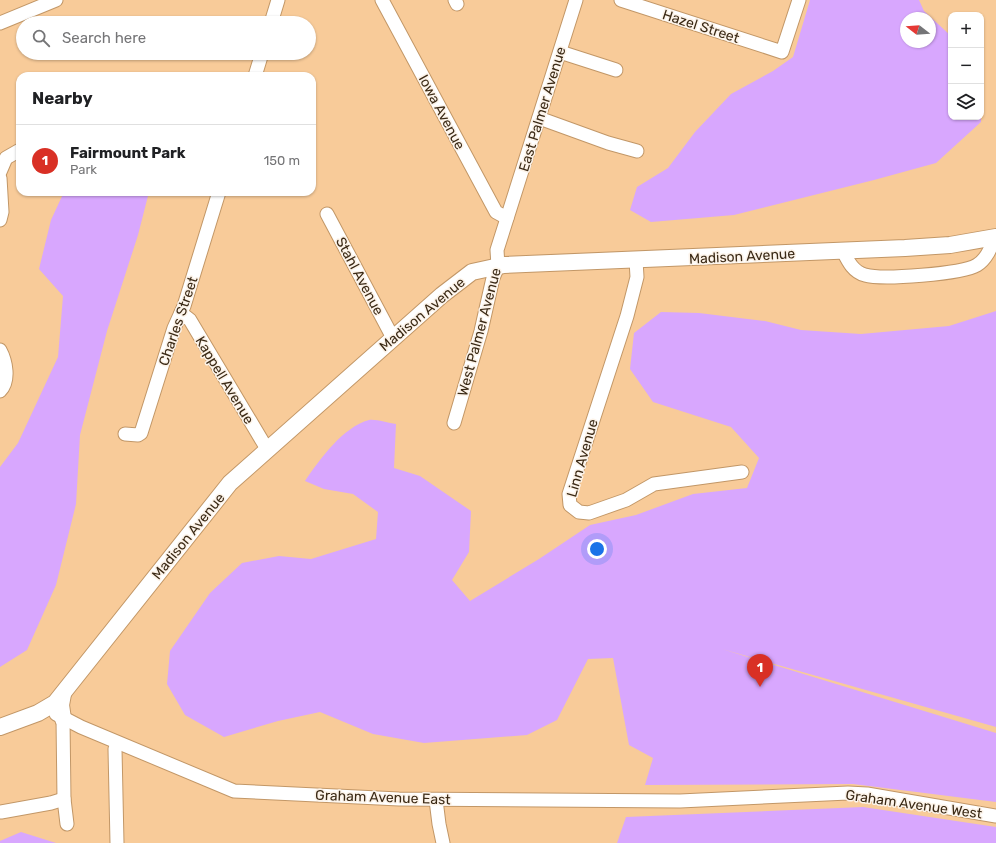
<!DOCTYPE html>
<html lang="en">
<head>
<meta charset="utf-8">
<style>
	body { margin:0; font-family:Rubik,sans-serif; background:#f6f6f6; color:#202124 }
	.controls { position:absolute; right:12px; top:12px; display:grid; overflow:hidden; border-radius:8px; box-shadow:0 1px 3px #0004 }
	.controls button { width:36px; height:36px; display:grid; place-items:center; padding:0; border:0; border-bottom:1px solid #e0e0e0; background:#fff; color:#202124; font:20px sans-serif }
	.compass { position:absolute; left:900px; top:12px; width:36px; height:36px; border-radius:50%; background:#fff; box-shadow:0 1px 3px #0004; rotate:287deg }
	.you { position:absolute; left:597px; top:549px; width:14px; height:14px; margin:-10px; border:3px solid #fff; border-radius:50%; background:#1a73e8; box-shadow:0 0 0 6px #1a73e833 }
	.badge { display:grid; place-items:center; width:26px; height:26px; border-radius:50%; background:#d93025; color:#fff; font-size:13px; font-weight:700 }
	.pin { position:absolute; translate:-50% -33px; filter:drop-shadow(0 1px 2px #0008) }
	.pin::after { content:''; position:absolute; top:21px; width:14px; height:12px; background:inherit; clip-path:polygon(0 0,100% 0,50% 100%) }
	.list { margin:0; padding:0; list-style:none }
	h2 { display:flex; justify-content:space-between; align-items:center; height:52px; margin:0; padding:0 16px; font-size:17px }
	h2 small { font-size:13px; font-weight:400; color:#757577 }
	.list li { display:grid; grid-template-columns:26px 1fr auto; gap:12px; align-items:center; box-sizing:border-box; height:72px; padding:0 16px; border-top:1px solid #e0e0e0 }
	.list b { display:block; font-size:15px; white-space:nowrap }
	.list p { margin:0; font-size:13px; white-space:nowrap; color:#757577 }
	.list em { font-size:13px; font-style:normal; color:#757577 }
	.icon { flex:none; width:22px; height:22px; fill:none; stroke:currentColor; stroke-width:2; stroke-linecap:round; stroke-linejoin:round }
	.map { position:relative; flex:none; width:996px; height:843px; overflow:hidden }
	.search { position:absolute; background:#fff; box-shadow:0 1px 3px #0004; left:16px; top:16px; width:300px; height:44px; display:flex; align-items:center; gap:10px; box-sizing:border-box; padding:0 14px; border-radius:22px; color:#757577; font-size:15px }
	.panel { position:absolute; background:#fff; box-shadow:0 1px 3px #0004; left:16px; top:72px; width:300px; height:124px; border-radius:12px }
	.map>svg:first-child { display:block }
</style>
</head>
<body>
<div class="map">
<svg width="996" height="843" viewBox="0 0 996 843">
	<rect width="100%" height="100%" fill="#f8cb99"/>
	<g fill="#d8a7fe" fill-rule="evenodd">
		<path d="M 810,0 L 919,0 L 924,11 L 951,36 L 951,117 L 981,117 L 981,122 L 936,163 L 874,180 L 734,215 L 651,222 L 630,210 L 637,187 L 668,168 L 695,132 L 731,94 L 773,71 L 793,57 ZM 906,18 L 930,18 L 930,42 L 906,42 Z"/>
		<path d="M 64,192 L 149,192 L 138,235 L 107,331 L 80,435 L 76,504 L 56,585 L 27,650 L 0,667 L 0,467 L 18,443 L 58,357 L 63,296 L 39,269 L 51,220 Z"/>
		<path d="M 996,311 L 996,727 L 722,649 L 996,733 L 996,802 L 853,784 L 645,785 L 653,758 L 629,745 L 613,658 L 588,659 L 557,720 L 527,735 L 424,743 L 373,734 L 320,712 L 278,721 L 224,737 L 185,715 L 167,684 L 170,651 L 210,593 L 242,563 L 279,556 L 311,559 L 376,539 L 378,512 L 353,494 L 324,489 L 305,481 C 320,459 343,427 369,420 C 376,419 388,423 396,424 L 394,468 L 420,476 L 471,511 L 469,552 L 452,580 L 470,601 L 539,559 L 590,525 L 636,515 L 693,494 L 747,488 L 759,458 L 731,427 L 653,402 L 630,369 L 634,333 L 661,312 L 699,313 L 765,321 L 801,330 L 861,334 L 949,326 Z"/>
		<path d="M 863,807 L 996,827 L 996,843 L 617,843 L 626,817 Z"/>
		<path d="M 21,832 L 56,843 L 0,843 L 0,841 Z"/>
	</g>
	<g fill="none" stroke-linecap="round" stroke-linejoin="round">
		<g stroke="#c29767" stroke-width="15">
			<g id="minor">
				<path d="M 382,0 L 496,212 L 507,218"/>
				<path d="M 455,0 L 457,4"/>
				<path d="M 621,0 L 782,52 L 799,0"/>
				<path d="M 0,23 L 56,0"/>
				<path d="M 271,23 L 278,0"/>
				<path d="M 560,52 L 616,70"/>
				<path d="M 255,76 L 262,53"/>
				<path d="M 539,118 L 608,143 L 637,151"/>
				<path d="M 0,172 L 6,158 L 20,150"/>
				<path d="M 0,178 L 2,212 L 0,220"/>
				<path d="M 327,214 L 393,338"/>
				<path d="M 843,251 C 848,261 853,272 865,275 C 882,280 962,274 977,265 C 987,259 991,247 995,237"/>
				<path d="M 636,260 L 637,277 L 627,316 L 569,494 L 570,505 L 579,512 L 589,513 L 626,500 L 654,484 L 742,472"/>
				<path d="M 181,313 L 190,320 L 267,449"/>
				<path d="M 0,350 C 6,361 10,381 0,391"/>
				<path d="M 454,423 L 481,331 L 493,278 L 498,266 L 497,250 L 576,0"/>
				<path d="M 125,434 L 138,435 L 141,433 L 174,328 L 184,306 L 219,192"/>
				<path d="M 56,714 L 81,727 L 234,791 L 399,799 L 680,801 L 848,793 L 867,794 L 996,816"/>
				<path d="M 63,719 L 64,799 L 67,824"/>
				<path d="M 436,800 L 439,824 L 443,843"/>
				<path d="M 1,812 L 51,803 L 64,799"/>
				<path d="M 117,843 L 115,749 L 117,743"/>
			</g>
		</g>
		<g stroke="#c29767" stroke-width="18">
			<g id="major">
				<path d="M 63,719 L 61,705 L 63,694"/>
				<path d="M 0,727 L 38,713 L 55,703 L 230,483 L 442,295 L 472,272 L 504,265 L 905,248 L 950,245 L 996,237"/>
			</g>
		</g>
		<use href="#minor" stroke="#fff" stroke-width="13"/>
		<use href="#major" stroke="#fff" stroke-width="16"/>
	</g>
	<g text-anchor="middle" stroke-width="3" stroke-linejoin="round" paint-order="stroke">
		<g font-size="14" fill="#3a2915" stroke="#fcf3e9">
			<text transform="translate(701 26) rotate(18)" y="5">Hazel Street</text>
			<text transform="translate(542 109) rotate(-73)" y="5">East Palmer Avenue</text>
			<text transform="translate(442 112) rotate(62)" y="5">Iowa Avenue</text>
			<text transform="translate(742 256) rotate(-3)" y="5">Madison Avenue</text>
			<text transform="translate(360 276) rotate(62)" y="5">Stahl Avenue</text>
			<text transform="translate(422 314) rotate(-40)" y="5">Madison Avenue</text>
			<text transform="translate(178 321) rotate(-71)" y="5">Charles Street</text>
			<text transform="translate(479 332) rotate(-75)" y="5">West Palmer Avenue</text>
			<text transform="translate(225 380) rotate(59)" y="5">Kappell Avenue</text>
			<text transform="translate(582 458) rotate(-74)" y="5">Linn Avenue</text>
			<text transform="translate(188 536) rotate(-51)" y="5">Madison Avenue</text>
			<text transform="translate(383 797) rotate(2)" y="5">Graham Avenue East</text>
			<text transform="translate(914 804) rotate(8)" y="5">Graham Avenue West</text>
		</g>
	</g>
</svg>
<div class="controls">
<button>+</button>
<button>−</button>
<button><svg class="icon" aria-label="layers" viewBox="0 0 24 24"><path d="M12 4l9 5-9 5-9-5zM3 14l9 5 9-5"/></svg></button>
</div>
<svg class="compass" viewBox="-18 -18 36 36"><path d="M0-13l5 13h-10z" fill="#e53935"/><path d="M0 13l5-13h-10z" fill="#757577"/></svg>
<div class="you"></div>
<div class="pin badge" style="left:760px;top:687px">1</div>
<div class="search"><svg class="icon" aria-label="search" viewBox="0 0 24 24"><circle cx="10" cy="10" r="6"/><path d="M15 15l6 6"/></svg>Search here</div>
<section class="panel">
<h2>Nearby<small></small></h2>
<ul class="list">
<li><span class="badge">1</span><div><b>Fairmount Park</b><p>Park</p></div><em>150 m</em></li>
</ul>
</section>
</div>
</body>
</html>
